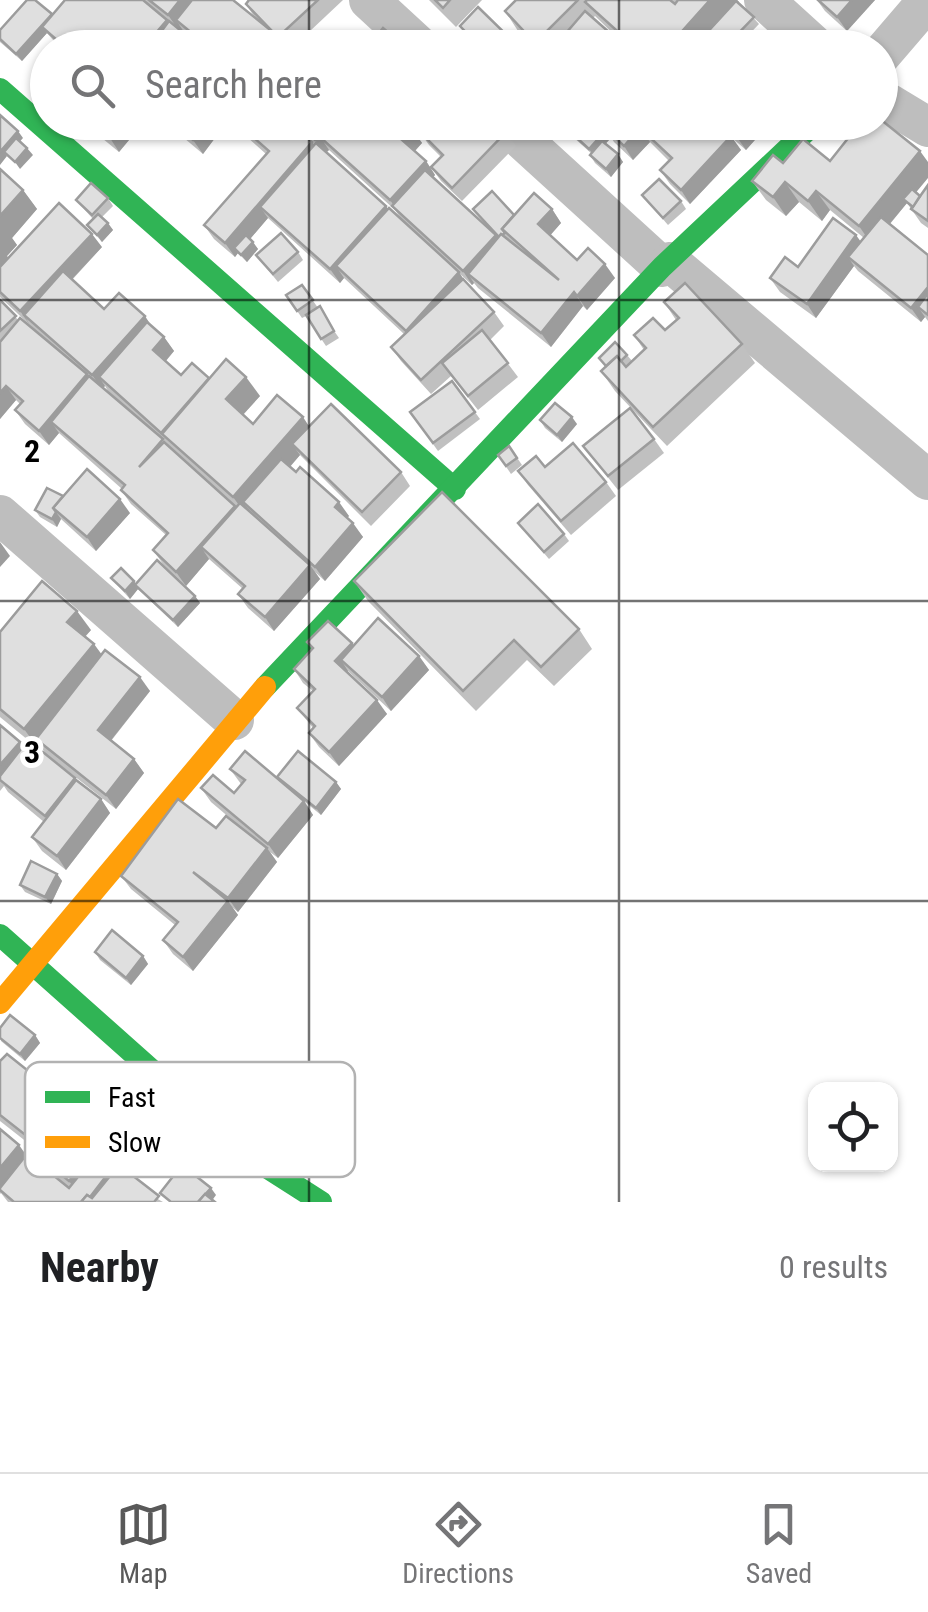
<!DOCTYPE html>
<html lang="en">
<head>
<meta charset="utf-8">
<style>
	body { margin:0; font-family:"Roboto Condensed",sans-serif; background:#f6f6f6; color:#202124 }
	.controls { position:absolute; right:30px; bottom:30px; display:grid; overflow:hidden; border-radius:20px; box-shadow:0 2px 8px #0004 }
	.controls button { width:90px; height:90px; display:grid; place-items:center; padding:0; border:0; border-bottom:2px solid #e0e0e0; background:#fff; color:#202124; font:50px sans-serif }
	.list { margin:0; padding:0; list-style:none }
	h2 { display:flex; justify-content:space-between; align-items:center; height:130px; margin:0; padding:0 40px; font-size:42px }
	h2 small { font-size:32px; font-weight:400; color:#757577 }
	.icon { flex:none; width:55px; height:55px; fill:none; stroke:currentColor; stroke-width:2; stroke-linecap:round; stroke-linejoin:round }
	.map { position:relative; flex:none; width:928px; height:1202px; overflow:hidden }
	.search { position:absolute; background:#fff; box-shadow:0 2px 8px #0004; left:30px; right:30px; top:30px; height:110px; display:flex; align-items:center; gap:25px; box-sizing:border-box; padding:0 35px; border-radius:55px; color:#757577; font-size:38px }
	.sheet { height:270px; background:#fff }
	nav { display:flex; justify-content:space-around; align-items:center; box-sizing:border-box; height:140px; border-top:2px solid #e0e0e0; background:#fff; font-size:28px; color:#757577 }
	nav a { display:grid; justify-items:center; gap:5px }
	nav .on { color:#595959 }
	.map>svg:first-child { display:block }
</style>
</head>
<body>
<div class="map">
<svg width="928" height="1202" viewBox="0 0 928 1202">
	<rect width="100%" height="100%" fill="#fff"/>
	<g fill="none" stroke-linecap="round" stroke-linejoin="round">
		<g stroke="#bebebe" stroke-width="40">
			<path d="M 369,0 L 421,48"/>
			<path d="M 764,0 L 817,48"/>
			<path d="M 880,56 L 928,0"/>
			<path d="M 880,98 L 928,127"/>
			<path d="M 503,122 L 662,267"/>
			<path d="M 670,262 L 928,480"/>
			<path d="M 0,515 L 234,720"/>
		</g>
		<g stroke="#30b455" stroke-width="22">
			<path d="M 0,89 L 455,489"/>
			<path d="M 265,687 L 662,267 L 816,122"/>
			<path d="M 0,935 L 246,1154 L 321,1202"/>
		</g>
		<path stroke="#ff9f0a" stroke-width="22" d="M 0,1003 L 265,687"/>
	</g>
	<g fill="#c0c0c0" fill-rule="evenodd">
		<path d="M 65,0 L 233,0 L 255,18 L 246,4 L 249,0 L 343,0 L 292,48 L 202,48 L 184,32 L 183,33 L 202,48 L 60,48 L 47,33 L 22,61 L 0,42 L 0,30 L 52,15 Z"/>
		<path d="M 429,0 L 482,0 L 456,27 Z"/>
		<path d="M 516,0 L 737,0 L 759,24 L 736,48 L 711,48 L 705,40 L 698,48 L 628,48 L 595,16 L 593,18 L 627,48 L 534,48 L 518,31 L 505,11 Z"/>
		<path d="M 817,0 L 875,0 L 847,31 L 825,11 Z"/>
		<path d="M 89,122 L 144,122 L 119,152 L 97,134 Z"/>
		<path d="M 165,122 L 227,122 L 203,154 Z"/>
		<path d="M 230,122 L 290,122 L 308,138 L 291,122 L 405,122 L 412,129 L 422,143 L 415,151 L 426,161 L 435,175 L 433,177 L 491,231 L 473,209 L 514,215 L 552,209 L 561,223 L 550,235 L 577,260 L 615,278 L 587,310 L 583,306 L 551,347 L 478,288 L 474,283 L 472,285 L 402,220 L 395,210 L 329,150 L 326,152 L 465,282 L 494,312 L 504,326 L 490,340 L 518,377 L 478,410 L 451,376 L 431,394 L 401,361 L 391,347 L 404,334 L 344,278 L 340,283 L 268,218 L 250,239 L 258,249 L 247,262 L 238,253 L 235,257 L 214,239 L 204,225 L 266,154 Z"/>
		<path d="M 610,122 L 771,122 L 746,150 L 731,137 L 741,150 L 690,204 L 670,184 L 660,170 L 669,161 L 650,142 L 633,160 L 614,142 L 605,128 Z"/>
		<path d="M 567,129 L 610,139 L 605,144 L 623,162 L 611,177 L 595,163 L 590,155 L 592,154 L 572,136 Z"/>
		<path d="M 419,131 L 506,132 L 516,146 L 462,201 L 441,181 L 431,167 L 441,157 L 429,145 Z"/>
		<path d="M 830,161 L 916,192 L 920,196 L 928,185 L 928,228 L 921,223 L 907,203 L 890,224 L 928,255 L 928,321 L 925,317 L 921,322 L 858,271 L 854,266 L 816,318 L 780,292 L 770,278 L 861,241 L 864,238 L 830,210 L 822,221 L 799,202 L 786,216 L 766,200 L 752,181 L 783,163 Z"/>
		<path d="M 0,169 L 23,190 L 37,209 L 12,238 L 17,245 L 7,256 L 8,258 L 102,247 L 72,280 L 104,309 L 152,327 L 164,337 L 174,351 L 166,361 L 181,375 L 209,379 L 260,396 L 243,415 L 253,424 L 309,427 L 401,472 L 410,486 L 371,526 L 300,455 L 290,467 L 349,516 L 347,518 L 363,537 L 325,581 L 315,572 L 320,579 L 274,631 L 248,608 L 238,594 L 243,589 L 209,559 L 186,586 L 163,564 L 153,550 L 166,535 L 131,504 L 121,490 L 122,489 L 59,433 L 49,445 L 25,424 L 15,410 L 20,404 L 16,400 L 0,419 L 0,300 L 18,320 L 34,329 L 0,297 ZM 105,386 L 108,391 L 145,424 L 103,388 Z"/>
		<path d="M 642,195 L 681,201 L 686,209 L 668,225 Z"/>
		<path d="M 108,198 L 113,206 L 102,217 L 113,230 L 102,242 L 87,225 L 93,219 L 76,200 Z"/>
		<path d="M 298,252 L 303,260 L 278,282 L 256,255 Z"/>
		<path d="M 302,285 L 339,338 L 326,346 L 306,316 L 302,318 L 286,295 Z"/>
		<path d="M 664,302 L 742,344 L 755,363 L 667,446 L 615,391 L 601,371 L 606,367 L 599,358 L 627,355 L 632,361 L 644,350 L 634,335 L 665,330 L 676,320 Z"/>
		<path d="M 452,381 L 480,419 L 438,451 L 410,412 Z"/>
		<path d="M 540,420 L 577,424 L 562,442 L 545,428 Z"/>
		<path d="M 654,439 L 664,453 L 618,490 L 583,446 Z"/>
		<path d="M 509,446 L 522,465 L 511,474 L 498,455 Z"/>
		<path d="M 545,467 L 606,482 L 616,496 L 571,535 L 528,485 L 518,471 Z"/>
		<path d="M 63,496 L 130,513 L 96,551 L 61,519 L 57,527 L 40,517 L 35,510 Z"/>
		<path d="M 518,523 L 564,534 L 569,541 L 549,559 Z"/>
		<path d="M 111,578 L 195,596 L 200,603 L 178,627 L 138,589 L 130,599 Z"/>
		<path d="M 354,581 L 579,629 L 592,649 L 554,686 L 527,660 L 476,711 L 368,601 Z"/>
		<path d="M 91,630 L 85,637 L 101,655 L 150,691 L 111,741 L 134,759 L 144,773 L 116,809 L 45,753 L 40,745 L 38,748 L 101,799 L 110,813 L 66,870 L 42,851 L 32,837 L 44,822 L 8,792 L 4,786 L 0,791 L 0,725 L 23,746 L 34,745 L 0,717 L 0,632 Z"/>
		<path d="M 307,642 L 354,645 L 419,656 L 429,670 L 391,711 L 348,671 L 348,672 L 387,714 L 339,766 L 319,747 L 309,733 L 313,728 L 297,708 L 313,691 L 303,683 L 294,669 L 312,649 Z"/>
		<path d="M 230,769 L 279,780 L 336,782 L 341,789 L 321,815 L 305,802 L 313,815 L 278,858 L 270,852 L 277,862 L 238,912 L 232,907 L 238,915 L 193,971 L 173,954 L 163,940 L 175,925 L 131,889 L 121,876 L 216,828 L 244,830 L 211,802 L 201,788 L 234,793 L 241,784 Z"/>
		<path d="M 57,874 L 62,881 L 51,904 L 25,892 L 20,885 Z"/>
		<path d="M 95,952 L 143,956 L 148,964 L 131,985 L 100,960 Z"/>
		<path d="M 0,1028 L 35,1035 L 40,1043 L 25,1061 L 1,1041 Z"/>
		<path d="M 0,1061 L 37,1078 L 67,1089 L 76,1103 L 65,1117 L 88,1135 L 107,1134 L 116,1148 L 103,1164 L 112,1173 L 163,1202 L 8,1202 L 1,1193 L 0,1194 L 0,1129 L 26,1155 L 70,1188 L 36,1160 L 26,1146 L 28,1143 L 0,1121 Z"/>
		<path d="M 172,1112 L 178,1119 L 158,1145 L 127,1120 L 122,1113 Z"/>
	</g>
	<g fill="#9c9c9c">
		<path d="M 180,0 L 210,0 L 176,20 L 184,32 L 182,35 L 168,15 Z"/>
		<path d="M 710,0 L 737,0 L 739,2 L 698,48 L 667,48 Z"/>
		<path d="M 852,0 L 875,0 L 847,31 L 837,17 Z"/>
		<path d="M 52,14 L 42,27 L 47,33 L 22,61 L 16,54 Z"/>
		<path d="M 167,20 L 176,34 L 165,48 L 143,48 Z"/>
		<path d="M 279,36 L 287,48 L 270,48 Z"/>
		<path d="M 122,122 L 144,122 L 119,152 L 110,138 Z"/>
		<path d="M 207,122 L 227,122 L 203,154 L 193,140 Z"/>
		<path d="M 331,122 L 353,122 L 321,138 L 329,150 L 325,154 L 315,140 Z"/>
		<path d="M 749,122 L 771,122 L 746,150 L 736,136 Z"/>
		<path d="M 640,128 L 650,142 L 633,160 L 624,146 Z"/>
		<path d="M 412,129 L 422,143 L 412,154 L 402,140 Z"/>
		<path d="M 18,131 L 23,138 L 8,155 L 4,152 L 7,156 L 0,165 L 0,152 Z"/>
		<path d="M 605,131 L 610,139 L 594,156 L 589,149 Z"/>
		<path d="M 731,136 L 741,150 L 690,204 L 681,190 Z"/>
		<path d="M 312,142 L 322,156 L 260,207 L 268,218 L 239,252 L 234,248 L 238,253 L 235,257 L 225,243 Z"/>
		<path d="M 27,148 L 33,155 L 20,169 L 15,162 Z"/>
		<path d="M 920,151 L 928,162 L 928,178 L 908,202 L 903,199 L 907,203 L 872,245 L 859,226 Z"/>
		<path d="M 618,154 L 623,162 L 611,177 L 606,169 Z"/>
		<path d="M 426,161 L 435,175 L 400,214 L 390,200 Z"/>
		<path d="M 785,182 L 799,202 L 786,216 L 773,197 Z"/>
		<path d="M 23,190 L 37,209 L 12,238 L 17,245 L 7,256 L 17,270 L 0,288 L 0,216 Z"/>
		<path d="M 816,191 L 830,210 L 822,221 L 808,201 Z"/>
		<path d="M 386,206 L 396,220 L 336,266 L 344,278 L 340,283 L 330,269 Z"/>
		<path d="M 552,209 L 561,223 L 548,238 L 538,224 Z"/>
		<path d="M 108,223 L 113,230 L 102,242 L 97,235 Z"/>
		<path d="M 92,234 L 102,247 L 32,322 L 24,315 L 30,325 L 20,311 Z"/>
		<path d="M 496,235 L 505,249 L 468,274 L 474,283 L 472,285 L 463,271 Z"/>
		<path d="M 856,235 L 866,249 L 848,257 L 854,266 L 816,318 L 807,304 Z"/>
		<path d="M 253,242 L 258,249 L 247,262 L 241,255 Z"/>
		<path d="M 605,264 L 615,278 L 587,310 L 577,296 Z"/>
		<path d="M 459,272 L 468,286 L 416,345 L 406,331 Z"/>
		<path d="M 928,287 L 928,314 L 918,307 L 925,317 L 921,322 L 911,308 Z"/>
		<path d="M 574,292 L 583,306 L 551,347 L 541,333 Z"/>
		<path d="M 145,316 L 154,330 L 99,377 L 105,386 L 102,389 L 92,375 Z"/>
		<path d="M 164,337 L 174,351 L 163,364 L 153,350 Z"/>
		<path d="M 87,374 L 97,388 L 51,422 L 59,433 L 49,445 L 39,431 Z"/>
		<path d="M 246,377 L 260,396 L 239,419 L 226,399 Z"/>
		<path d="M 6,386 L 16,400 L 0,419 L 0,393 Z"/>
		<path d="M 303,417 L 316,437 L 292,444 L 300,455 L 252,510 L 243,502 L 250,512 L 247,516 L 233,497 Z"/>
		<path d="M 572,417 L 577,424 L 562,442 L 557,435 Z"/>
		<path d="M 120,499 L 130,513 L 96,551 L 87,537 Z"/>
		<path d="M 339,502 L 349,516 L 344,521 L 335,507 Z"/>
		<path d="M 235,506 L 244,520 L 201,547 L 209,559 L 186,586 L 176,572 Z"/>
		<path d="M 56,512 L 61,519 L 57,527 L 52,519 Z"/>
		<path d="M 353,523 L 363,537 L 325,581 L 315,567 Z"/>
		<path d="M 0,542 L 10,556 L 0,567 Z"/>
		<path d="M 310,565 L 320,579 L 274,631 L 265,617 Z"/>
		<path d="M 134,581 L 139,588 L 135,585 L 138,589 L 130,599 L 125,591 Z"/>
		<path d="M 195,596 L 200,603 L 178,627 L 173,620 Z"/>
		<path d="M 77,611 L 91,630 L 81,641 L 67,622 Z"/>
		<path d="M 352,643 L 362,657 L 341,660 L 348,671 L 345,675 L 335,661 Z"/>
		<path d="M 94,644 L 108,663 L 36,739 L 40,745 L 38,748 L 24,729 Z"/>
		<path d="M 419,656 L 429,670 L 391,711 L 382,697 Z"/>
		<path d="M 140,677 L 150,691 L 108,744 L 98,730 Z"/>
		<path d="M 377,700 L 387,714 L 339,766 L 329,752 Z"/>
		<path d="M 20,742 L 30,756 L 0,780 L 0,765 Z"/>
		<path d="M 134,759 L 144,773 L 116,809 L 106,795 Z"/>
		<path d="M 75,778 L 85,792 L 55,830 L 45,816 Z"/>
		<path d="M 336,782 L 341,789 L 321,815 L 316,808 Z"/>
		<path d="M 101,799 L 110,813 L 66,870 L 57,856 Z"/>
		<path d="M 304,801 L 313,815 L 278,858 L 268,844 Z"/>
		<path d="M 267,848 L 277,862 L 238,912 L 228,898 Z"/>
		<path d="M 57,874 L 62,881 L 51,904 L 45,897 Z"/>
		<path d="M 228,901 L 238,915 L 193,971 L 183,957 Z"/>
		<path d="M 143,956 L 148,964 L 131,985 L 126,978 Z"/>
		<path d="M 35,1035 L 40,1043 L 25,1061 L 20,1054 Z"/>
		<path d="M 67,1089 L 76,1103 L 38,1151 L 28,1137 Z"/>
		<path d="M 172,1112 L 178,1119 L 158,1145 L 153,1138 Z"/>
		<path d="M 107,1134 L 116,1148 L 79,1195 L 69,1181 Z"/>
		<path d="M 19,1145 L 29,1159 L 0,1190 L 0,1168 Z"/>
		<path d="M 110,1171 L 120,1185 L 86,1202 Z"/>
		<path d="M 211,1188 L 216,1195 L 211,1202 L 200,1202 Z"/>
	</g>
	<g fill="#dfdfdf" stroke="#9c9c9c" stroke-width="2.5">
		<path d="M 27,0 L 35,0 L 52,14 L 16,54 L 0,39 L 0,30 Z"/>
		<path d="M 65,0 L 143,0 L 167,20 L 143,48 L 66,48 L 42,27 Z"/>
		<path d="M 149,0 L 180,0 L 168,15 Z"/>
		<path d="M 192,0 L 233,0 L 274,33 L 246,4 L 249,0 L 318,0 L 279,36 L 270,48 L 210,48 L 176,20 Z"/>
		<path d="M 435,0 L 450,0 L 443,8 Z"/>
		<path d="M 516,0 L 578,0 L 535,43 L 505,11 Z"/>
		<path d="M 587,0 L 670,0 L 675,4 L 678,0 L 710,0 L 667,48 L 636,48 L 585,2 Z"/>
		<path d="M 818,0 L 852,0 L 837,17 Z"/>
		<path d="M 736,1 L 754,17 L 724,48 L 714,48 L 703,37 Z"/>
		<path d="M 478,7 L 516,44 L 513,48 L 481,48 L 460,26 Z"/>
		<path d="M 585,11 L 627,48 L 554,47 Z"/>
		<path d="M 169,21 L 202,48 L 149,48 Z"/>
		<path d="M 383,28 L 403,45 L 401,48 L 367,48 Z"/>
		<path d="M 0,115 L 18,131 L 0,152 Z"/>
		<path d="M 880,119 L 920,151 L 859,226 L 816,191 L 808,201 L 785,182 L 773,197 L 752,181 L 773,155 L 783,163 L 803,139 L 830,161 L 861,122 L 880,122 Z"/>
		<path d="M 91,122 L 122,122 L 110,138 Z"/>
		<path d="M 172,122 L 207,122 L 193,140 Z"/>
		<path d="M 236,122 L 290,122 L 312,142 L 225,243 L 204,225 L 269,151 Z"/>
		<path d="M 296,122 L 331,122 L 315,140 Z"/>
		<path d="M 333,122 L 405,122 L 412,129 L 402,140 L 426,161 L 390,200 L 321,138 Z"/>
		<path d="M 428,122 L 494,122 L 506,132 L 452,188 L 431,167 L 443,155 L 419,131 Z"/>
		<path d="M 572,122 L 595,122 L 605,131 L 589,149 L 567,129 Z"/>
		<path d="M 610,122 L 717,122 L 731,136 L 681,190 L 660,170 L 672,158 L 640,128 L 624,146 L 605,128 Z"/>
		<path d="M 721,122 L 749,122 L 736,136 Z"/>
		<path d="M 16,138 L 27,148 L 15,162 L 4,152 Z"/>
		<path d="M 602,141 L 618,154 L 606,169 L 590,155 Z"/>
		<path d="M 316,143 L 386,206 L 330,269 L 260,207 Z"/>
		<path d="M 0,169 L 23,190 L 0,216 Z"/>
		<path d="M 425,170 L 496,235 L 463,271 L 392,206 Z"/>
		<path d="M 659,179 L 681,201 L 663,218 L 642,195 Z"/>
		<path d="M 91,183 L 108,198 L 92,215 L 76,200 Z"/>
		<path d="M 928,185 L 928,221 L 911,209 Z"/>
		<path d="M 912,189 L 920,196 L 913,207 L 903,199 Z"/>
		<path d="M 492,191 L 514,215 L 502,229 L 505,233 L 499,237 L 473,209 Z"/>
		<path d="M 534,193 L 552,209 L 538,224 L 577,260 L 588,248 L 605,264 L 577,296 L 574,292 L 541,333 L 468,274 L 501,234 L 559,280 L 502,229 Z"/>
		<path d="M 59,203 L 92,234 L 20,311 L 0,292 L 0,267 Z"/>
		<path d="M 389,208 L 459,272 L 406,331 L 336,266 Z"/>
		<path d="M 98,214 L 108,223 L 97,235 L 87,225 Z"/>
		<path d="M 881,217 L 928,255 L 928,287 L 911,308 L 848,257 Z"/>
		<path d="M 833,218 L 856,235 L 807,304 L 770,278 L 785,257 L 798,267 Z"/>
		<path d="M 281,233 L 298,252 L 273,274 L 256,255 Z"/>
		<path d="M 246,235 L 253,242 L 241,255 L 234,248 Z"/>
		<path d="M 63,271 L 104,309 L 119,293 L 145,316 L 92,375 L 24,315 Z"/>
		<path d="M 463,279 L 494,312 L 421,380 L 391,347 Z"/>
		<path d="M 685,283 L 742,344 L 653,427 L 601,371 L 617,356 L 626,367 L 646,348 L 634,335 L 653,318 L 665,330 L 679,318 L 664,302 Z"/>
		<path d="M 302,285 L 313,300 L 297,311 L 286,295 Z"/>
		<path d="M 928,293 L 928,315 L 918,307 Z"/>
		<path d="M 0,300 L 16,316 L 0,331 Z"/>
		<path d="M 320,306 L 334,331 L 321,339 L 306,315 Z"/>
		<path d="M 20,318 L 87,374 L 39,431 L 15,410 L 23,401 L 6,386 L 0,393 L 0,342 Z"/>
		<path d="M 147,322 L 164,337 L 153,350 L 181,375 L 192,363 L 209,378 L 161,433 L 99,377 Z"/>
		<path d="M 482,330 L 508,363 L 468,396 L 442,363 Z"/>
		<path d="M 615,342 L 627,355 L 621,361 L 617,356 L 606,366 L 599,358 Z"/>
		<path d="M 226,359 L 246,377 L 226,399 L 253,424 L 277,395 L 303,417 L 233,497 L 162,434 Z"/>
		<path d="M 89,376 L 163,439 L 139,467 L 164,442 L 235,506 L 176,572 L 153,550 L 168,533 L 121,490 L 125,485 L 51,422 Z"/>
		<path d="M 452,381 L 475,412 L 433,443 L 410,412 Z"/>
		<path d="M 555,403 L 572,417 L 557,435 L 540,420 Z"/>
		<path d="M 331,404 L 401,472 L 362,512 L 292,444 Z"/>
		<path d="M 630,408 L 654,439 L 608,476 L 583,446 Z"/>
		<path d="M 573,443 L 606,482 L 561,521 L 518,471 L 536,456 L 545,467 Z"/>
		<path d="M 509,446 L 517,458 L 506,466 L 498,455 Z"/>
		<path d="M 281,459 L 296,472 L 300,467 L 339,502 L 335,507 L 353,523 L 315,567 L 243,502 Z"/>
		<path d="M 87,469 L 120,499 L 87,537 L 53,508 Z"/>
		<path d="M 47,488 L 63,496 L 53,508 L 56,512 L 52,519 L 35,510 Z"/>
		<path d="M 442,492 L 579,629 L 541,667 L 514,640 L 463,691 L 354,581 Z"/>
		<path d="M 240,503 L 310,565 L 265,617 L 238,594 L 245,586 L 201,547 Z"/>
		<path d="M 538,504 L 564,534 L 544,552 L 518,523 Z"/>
		<path d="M 157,560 L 195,596 L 173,620 L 135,585 Z"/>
		<path d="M 121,568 L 134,581 L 125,591 L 111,578 Z"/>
		<path d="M 42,581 L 77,611 L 67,622 L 94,644 L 24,729 L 0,709 L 0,632 Z"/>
		<path d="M 378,618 L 419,656 L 382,697 L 341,660 Z"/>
		<path d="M 328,621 L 352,643 L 335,661 L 377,700 L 329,752 L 309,733 L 315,726 L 297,708 L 315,689 L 294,669 L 313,648 L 307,642 Z"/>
		<path d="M 105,650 L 140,677 L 98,730 L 134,759 L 106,795 L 36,739 Z"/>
		<path d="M 0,725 L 20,742 L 0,765 Z"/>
		<path d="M 28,740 L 75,778 L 45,816 L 0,780 L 0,776 Z"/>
		<path d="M 245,751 L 304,801 L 268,844 L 201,788 L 213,775 L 234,793 L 245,780 L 230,769 Z"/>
		<path d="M 298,751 L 336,782 L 316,808 L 277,777 Z"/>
		<path d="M 76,780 L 101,799 L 57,856 L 32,837 Z"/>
		<path d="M 178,799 L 216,828 L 226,816 L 267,848 L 228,898 L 193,872 L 228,901 L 183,957 L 163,940 L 178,922 L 121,876 Z"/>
		<path d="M 31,861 L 57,874 L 45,897 L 20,885 Z"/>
		<path d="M 112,930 L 143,956 L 126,978 L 95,952 Z"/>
		<path d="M 10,1015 L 35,1035 L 20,1054 L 0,1038 L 0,1028 Z"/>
		<path d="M 7,1054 L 37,1078 L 43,1070 L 67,1089 L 28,1137 L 0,1115 L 0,1061 Z"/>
		<path d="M 55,1109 L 88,1135 L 95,1125 L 107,1134 L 69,1181 L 26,1146 Z"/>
		<path d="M 0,1129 L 19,1145 L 0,1168 Z"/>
		<path d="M 27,1154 L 69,1188 L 94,1157 L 110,1171 L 90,1197 L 87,1195 L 81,1202 L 14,1202 L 0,1190 L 0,1188 Z"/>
		<path d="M 119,1165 L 159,1196 L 154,1202 L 81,1202 L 87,1195 L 92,1198 Z"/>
		<path d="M 182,1165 L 211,1188 L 198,1202 L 171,1202 L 160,1193 Z"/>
		<path d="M 205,1194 L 215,1202 L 198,1202 Z"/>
	</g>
	<path fill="none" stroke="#000" stroke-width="2.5" stroke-opacity="0.55" d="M 309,0 L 309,48M 619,0 L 619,48M 309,122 L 309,1202M 619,122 L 619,1202M 0,300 L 928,300M 0,601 L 928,601M 0,901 L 928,901"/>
	<rect x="25" y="1062" width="330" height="115" rx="15" fill="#fff" stroke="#b2b2b2" stroke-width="2.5"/>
	<rect x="45" y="1091" width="45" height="12" fill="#30b455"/>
	<rect x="45" y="1136" width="45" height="12" fill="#ff9f0a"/>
	<g font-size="28" fill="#000">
		<text x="108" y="1107">Fast</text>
		<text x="108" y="1152">Slow</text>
	</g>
	<g font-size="32" text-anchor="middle" font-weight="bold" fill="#000" stroke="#fff" stroke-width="10" stroke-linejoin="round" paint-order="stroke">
		<text x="32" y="462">2</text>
		<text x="32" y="763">3</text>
	</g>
</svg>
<div class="controls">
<button><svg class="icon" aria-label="locate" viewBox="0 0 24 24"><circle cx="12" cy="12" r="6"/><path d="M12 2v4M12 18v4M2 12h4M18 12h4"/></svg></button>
</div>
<div class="search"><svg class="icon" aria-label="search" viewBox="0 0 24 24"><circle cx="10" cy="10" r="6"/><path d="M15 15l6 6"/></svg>Search here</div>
</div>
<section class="sheet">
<h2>Nearby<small>0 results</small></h2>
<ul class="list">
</ul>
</section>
<nav>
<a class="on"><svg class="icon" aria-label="map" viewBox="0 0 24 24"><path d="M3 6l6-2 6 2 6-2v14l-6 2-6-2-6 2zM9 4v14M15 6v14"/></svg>Map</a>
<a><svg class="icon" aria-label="directions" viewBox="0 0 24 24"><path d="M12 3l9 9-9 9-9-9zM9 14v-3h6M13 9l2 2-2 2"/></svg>Directions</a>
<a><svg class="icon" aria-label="saved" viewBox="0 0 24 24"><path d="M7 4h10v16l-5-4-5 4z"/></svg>Saved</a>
</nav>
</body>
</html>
